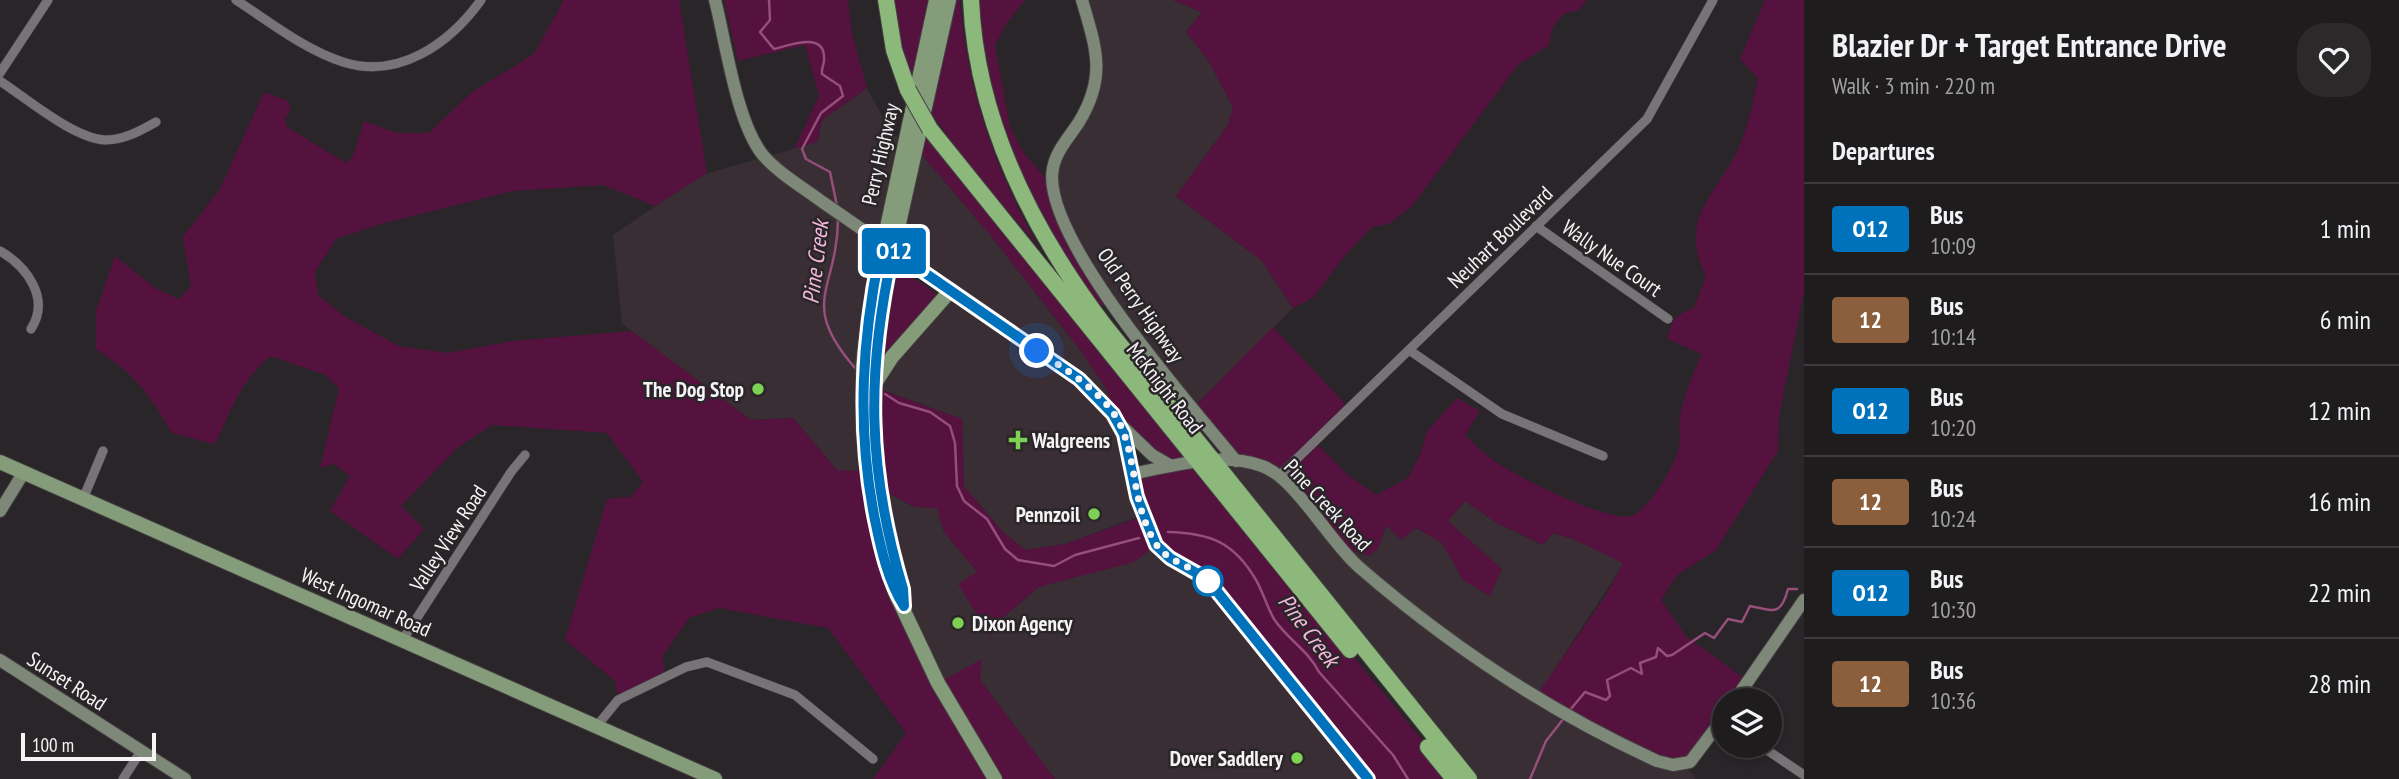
<!DOCTYPE html>
<html lang="en">
<head>
<meta charset="utf-8">
<style>
	:root { --surface:#1f1c1e; --page:#2c292b; --text:#f1f3f6; --muted:#a1a1a4; --line:#3c3a3c }
	body { margin:0; font-family:"PT Sans Narrow",sans-serif; background:var(--page); color:var(--text); height:100vh; display:flex; flex-direction:column; font-size:26px; white-space:nowrap }
	* { box-sizing:border-box; margin:0 }
	p { font-size:23px; color:var(--muted) }
	.icon { flex:none; width:38px; height:38px; fill:none; stroke:currentColor; stroke-width:2; stroke-linecap:round; stroke-linejoin:round }
	.map { position:relative; flex:1; overflow:hidden }
	.drawer { display:flex; flex-direction:column; background:var(--surface); width:595px }
	.drawer>* { flex:none }
	.badge { padding:0 14px; border-radius:5px; font-size:24px; line-height:46px }
	.controls { position:absolute; left:1712px; top:688px; display:grid; gap:14px }
	.controls a { display:grid; place-items:center; width:70px; height:70px; border-radius:50%; background:var(--surface); box-shadow:0 4px 10px #0003,0 0 0 2px var(--line); font-size:35px }
	.scale { position:absolute; left:21px; bottom:18px; width:135px; box-sizing:border-box; padding-left:7px; border:4px solid #f6f3f5; border-top:0; font-size:19px; line-height:24px; white-space:nowrap; color:#f6f3f5; -webkit-text-stroke:5px #292528; paint-order:stroke }
	.you { position:absolute; width:35px; height:35px; margin:-18px; border:5px solid #fff; border-radius:50%; background:#1a73e8; box-shadow:0 0 0 10px #1a73e833 }
	.map>.badge { position:absolute; translate:-50% -50%; box-shadow:0 0 0 4px #fff }
	h2 { padding:0 28px; font-size:26px; line-height:63px }
	.round { display:grid; place-items:center; flex:none; width:74px; height:74px; border-radius:28px; background:var(--page) }
	.summary { display:flex; align-items:center; justify-content:space-between; height:119px; padding:0 28px }
	h1 { font-size:33px; font-weight:600; line-height:52px }
	ul { padding:0; list-style:none }
	li { display:flex; align-items:center; gap:21px; height:91px; padding:0 28px; border-top:2px solid var(--line) }
	li div { flex:1 }
	li b { display:block; font-size:26px }
	li em { font-style:normal }
	li .badge { min-width:77px; font-weight:700; text-align:center }
	main { display:flex; flex:1; min-height:0 }
	.map>svg:first-child { display:block }
	.built { fill:#382e33 }
	.green { fill:#55123f }
	.lines { fill:none; stroke-linecap:round; stroke-linejoin:round }
	.stream { stroke:#964e7a; stroke-width:2.5 }
	.street-casing { stroke:#444042; stroke-width:10 }
	.secondary-casing { stroke:#444042; stroke-width:14 }
	.primary-casing { stroke:#444042; stroke-width:16 }
	.highway-casing { stroke:#444042; stroke-width:18 }
	.street { stroke:#787376; stroke-width:9 }
	.secondary { stroke:#7e8878; stroke-width:12 }
	.primary { stroke:#859c7a; stroke-width:14 }
	.highway { stroke:#8db87c; stroke-width:16 }
	.highway-bridge-casing { stroke:#444042; stroke-width:18; stroke-linecap:butt }
	.highway-bridge { stroke:#8db87c; stroke-width:16 }
	.line-casing { stroke:#fff; stroke-width:16 }
	.line { stroke:#0072bc; stroke-width:10 }
	.walk { stroke:#f6f3f5; stroke-width:7; stroke-dasharray:0 12.6 }
	.poi-dot { fill:#7dd154; stroke:#292528; stroke-width:2.5 }
	.stop-dot { fill:#fff; stroke:#0072bc; stroke-width:3.5 }
	.labels { text-anchor:middle; dominant-baseline:central; stroke-width:5; stroke-linejoin:round; paint-order:stroke }
	.street-label { font-size:21px; fill:#f6f3f5; stroke:#292528 }
	.poi-label { font-size:21px; font-weight:bold; fill:#f6f3f5; stroke:#292528; text-anchor:end }
	.water-label { font-size:23px; font-style:italic; fill:#f4b6da; stroke:#292528 }
</style>
</head>
<body>
<main>
<div class="map">
<svg width="1804" height="779" viewBox="0 0 1804 779">
	<rect width="100%" height="100%" fill="#292528"/>
	<path class="built" d="M1082 0H1173L1202 12 1186 32 1208 60 1233 107 1228 125 1176 196 1262 261 1293 308 1193 408 1109 300 1053 193 1059 152 1096 84Z
		M867 88 885 121 904 145 866 471 837 470 793 418 751 420 622 324 613 235 701 175 817 142 822 120Z
		M916 148 991 236 1081 351 1106 388 1119 422 1143 515 1065 544 1025 550 1002 531 964 486 962 419 874 387 951 290 893 251Z
		M1213 459 1252 463 1383 536 1386 525 1416 528 1442 543 1463 580 1502 569 1447 521 1465 501 1497 523 1542 545 1552 533 1573 539 1624 563 1537 696 1684 764 1696 779H1469Z
		M879 488 914 507 937 508 944 532 978 572 991 635 999 621 1039 587 1156 545 1196 571 1368 779H1055L980 680 938 683 904 606 903 589Z"/>
	<path class="green" d="M564 0H679L707 173 655 206 603 185 512 191 377 225 336 239 315 272 318 295 344 316 399 346 448 353 512 341 632 331 751 420 793 418 837 470 866 471 877 530 939 682 982 659 980 680 1055 779H873L906 733 828 628 719 608 689 618 662 657 665 677 618 700 615 681 565 640 607 499 631 497 643 482 607 433 492 425 457 448 401 506 424 529 398 559 330 511 350 476 334 464 320 468 339 388 325 375 271 356C242 378 230 412 215 444L172 433C147 391 137 376 96 349V311L115 256 155 288 179 299 191 286 183 237 220 189 264 92 288 101 291 110 285 119 287 127 346 163 353 156 364 121 397 133H429L472 92 534 54Z
		M724 0H848L852 33 867 88 822 120 817 142 794 149 819 96 805 45 738 61Z
		M893 0H929L912 76 900 48Z
		M956 0H960C967 90 994 167 1038 246L971 168 931 113Z
		M977 0H1025L1006 24 995 45 1010 127 1024 153 1046 179 1059 220 1105 303 1100 307C1059 247 1016 183 996 112 986 75 982 37 977 0Z
		M1173 0H1587L1579 10 1563 14 1552 29 1549 45 1518 65 1412 206 1389 224 1372 227 1343 258 1314 297 1293 308 1262 261 1176 196 1228 125 1233 107 1208 60 1186 32 1202 12Z
		M1765 0H1804V292L1779 415 1778 451 1716 550 1677 575 1661 600 1687 637 1748 681 1735 700H1724C1724 732 1699 750 1673 765L1536 696 1606 595 1623 563 1573 539 1553 533 1543 545 1497 523 1465 501 1448 521 1502 569 1490 596 1463 580 1442 543 1416 528 1401 540 1386 525 1378 549 1369 556 1338 546 1285 481 1236 461 1193 408 1273 327 1349 408 1315 442 1348 475 1376 495 1408 478 1420 455 1427 431 1457 398 1480 411 1465 435C1474 443 1483 453 1493 460 1513 475 1609 523 1631 516 1649 510 1675 465 1679 447 1681 440 1679 432 1679 425 1681 401 1692 376 1702 354L1667 339C1671 321 1676 314 1694 308L1706 276C1677 218 1717 195 1739 147 1749 125 1753 101 1758 78L1740 59Z
		M920 129 1454 779H1368L1207 579 1156 545 1134 562 1039 587 999 621 990 636 958 584 977 572 944 532 937 508 914 507 879 488 874 387 962 419 964 486 1002 531 1025 550 1065 544 1143 516 1131 474 1170 466 1119 422 1106 388 1081 351 991 236 916 148Z
		M900 275C913 277 929 285 938 298L885 355 882 354 895 281Z"/>
	<g class="lines">
		<path class="stream" d="M769 0 770 20 760 32 774 49C787 46 824 31 824 57 825 64 821 67 822 74L840 86 843 96 821 113 802 149 806 159 830 172 837 206
			M838 220C837 291 798 302 855 368
			M885 394 899 403 930 412 950 426 955 443 957 486 964 501 987 519 1005 549 1018 560 1054 566 1075 555 1139 538
			M1168 532C1210 533 1234 542 1256 580 1263 592 1267 607 1274 619 1287 639 1308 650 1319 672L1393 755 1408 779
			M1570 710 1585 692 1606 700 1610 696 1607 680 1631 668 1642 674 1640 663 1656 657 1658 648 1667 656 1672 655 1705 633 1714 638 1728 619 1742 622 1750 606C1774 611 1781 616 1788 589H1797
			M1530 779 1546 741 1564 718"/>
		<g class="street-casing">
			<path id="street" d="M236 0C270 22 305 50 343 62 399 80 450 43 481 0
				M0 73 48 0
				M0 81C26 98 73 138 105 140 124 140 140 131 156 122
				M1536 226 1668 319
				M0 251C26 266 51 298 31 329
				M1409 350 1502 414 1603 456
				M1279 476 1647 119 1713 0
				M83 499 103 451
				M402 641 511 472 525 455
				M596 727 618 700 686 667 707 662 795 695 873 759
				M1761 746 1804 775
				M123 779 141 751"/>
		</g>
		<g class="secondary-casing">
			<path id="secondary" d="M715 0C726 43 736 120 762 154 778 173 801 186 821 201L1079 379 1113 414 1122 428 1137 497 1156 545 1169 558 1207 579 1368 779
				M1082 0C1096 48 1107 76 1079 122 1070 136 1056 151 1053 168 1039 235 1192 407 1236 461
				M1123 427 1152 455 1171 466
				M1131 474C1173 466 1220 451 1262 466 1296 478 1330 543 1360 568 1449 645 1550 712 1657 761L1673 765 1690 762 1724 717
				M0 511 24 472
				M0 660 185 779
				M1735 700 1804 600"/>
		</g>
		<g class="primary-casing">
			<path id="primary" d="M936 0 870 306 863 365V430L873 510 895 592 938 683 995 779
				M874 385 892 357 951 290
				M0 462 715 779
				M884 516C861 397 881 303 907 188 921 125 935 63 949 0"/>
		</g>
		<g class="highway-casing">
			<path id="highway" d="M886 0 894 50 908 90
				M971 0C976 121 1032 230 1104 325L1469 779
				M930 129 1350 650
				M1428 747 1454 779"/>
		</g>
		<use href="#street" class="street"/>
		<use href="#secondary" class="secondary"/>
		<use href="#primary" class="primary"/>
		<use href="#highway" class="highway"/>
		<g class="highway-bridge-casing">
			<path id="highway-bridge" d="M908 90 930 129"/>
		</g>
		<use href="#highway-bridge" class="highway-bridge"/>
	</g>
	<g class="lines">
		<g class="line-casing">
			<path id="line" d="M882 243C862 336 856 426 875 520 881 549 888 581 904 606L903 589C867 468 866 373 893 251L1079 379 1113 414 1124 434 1137 497 1156 545 1170 558 1207 579 1368 779"/>
		</g>
		<use href="#line" class="line"/>
		<path class="walk" d="M1037 351C1067 370 1110 396 1123 431 1137 468 1133 507 1156 544 1168 563 1193 565 1208 581"/>
	</g>
	<g class="poi-dot">
		<circle cx="758" cy="389" r="7"/>
		<path d="M1014.5 429.5h7v7h7v7h-7v7h-7v-7h-7v-7h7z"/>
		<circle cx="1094" cy="514" r="7"/>
		<circle cx="958" cy="623" r="7"/>
		<circle cx="1297" cy="758" r="7"/>
	</g>
	<circle class="stop-dot" cx="1208" cy="581" r="14"/>
	<g class="labels">
		<g class="street-label">
			<text transform="translate(880 154) rotate(-77)">Perry Highway</text>
			<text transform="translate(1500 237) rotate(-44)">Neuhart Boulevard</text>
			<text transform="translate(1612 258) rotate(35)">Wally Nue Court</text>
			<text transform="translate(1141 305) rotate(55)">Old Perry Highway</text>
			<text transform="translate(1165 388) rotate(52)">McKnight Road</text>
			<text transform="translate(1328 505) rotate(47)">Pine Creek Road</text>
			<text transform="translate(448 538) rotate(-57)">Valley View Road</text>
			<text transform="translate(366 602) rotate(24)">West Ingomar Road</text>
			<text transform="translate(67 681) rotate(33)">Sunset Road</text>
		</g>
		<g class="poi-label">
			<text x="744" y="389">The Dog Stop</text>
			<text x="1032" y="440" text-anchor="start">Walgreens</text>
			<text x="1080" y="514">Pennzoil</text>
			<text x="972" y="623" text-anchor="start">Dixon Agency</text>
			<text x="1283" y="758">Dover Saddlery</text>
		</g>
		<g class="water-label">
			<text transform="translate(815 262) rotate(-83)">Pine Creek</text>
			<text transform="translate(1309 630) rotate(53)">Pine Creek</text>
		</g>
	</g>
</svg>
<div class="controls">
<a><svg class="icon" aria-label="layers" viewBox="0 0 24 24"><path d="M12 4l9 5-9 5-9-5zM3 14l9 5 9-5"/></svg></a>
</div>
<div class="scale">100 m</div>
<div class="you" style="left:1037px;top:351px"></div>
<b class="badge" style="left:894px;top:251px;background:#0072bc;color:#fff">O12</b>
</div>
<section class="drawer">
<div class="summary"><div><h1>Blazier Dr + Target Entrance Drive</h1><p>Walk · 3 min · 220 m</p></div><a class="round"><svg class="icon" aria-label="heart" viewBox="0 0 24 24"><path d="M12 20l-8-8c-3-5 5-10 8-4 3-6 11-1 8 4z"/></svg></a></div>
<h2>Departures</h2>
<ul>
<li><span class="badge" style="background:#0072bc;color:#fff">O12</span><div><b>Bus</b><p>10:09</p></div><em>1 min</em></li>
<li><span class="badge" style="background:#8b5e3c;color:#fff">12</span><div><b>Bus</b><p>10:14</p></div><em>6 min</em></li>
<li><span class="badge" style="background:#0072bc;color:#fff">O12</span><div><b>Bus</b><p>10:20</p></div><em>12 min</em></li>
<li><span class="badge" style="background:#8b5e3c;color:#fff">12</span><div><b>Bus</b><p>10:24</p></div><em>16 min</em></li>
<li><span class="badge" style="background:#0072bc;color:#fff">O12</span><div><b>Bus</b><p>10:30</p></div><em>22 min</em></li>
<li><span class="badge" style="background:#8b5e3c;color:#fff">12</span><div><b>Bus</b><p>10:36</p></div><em>28 min</em></li>
</ul>
</section>
</main>
</body>
</html>
